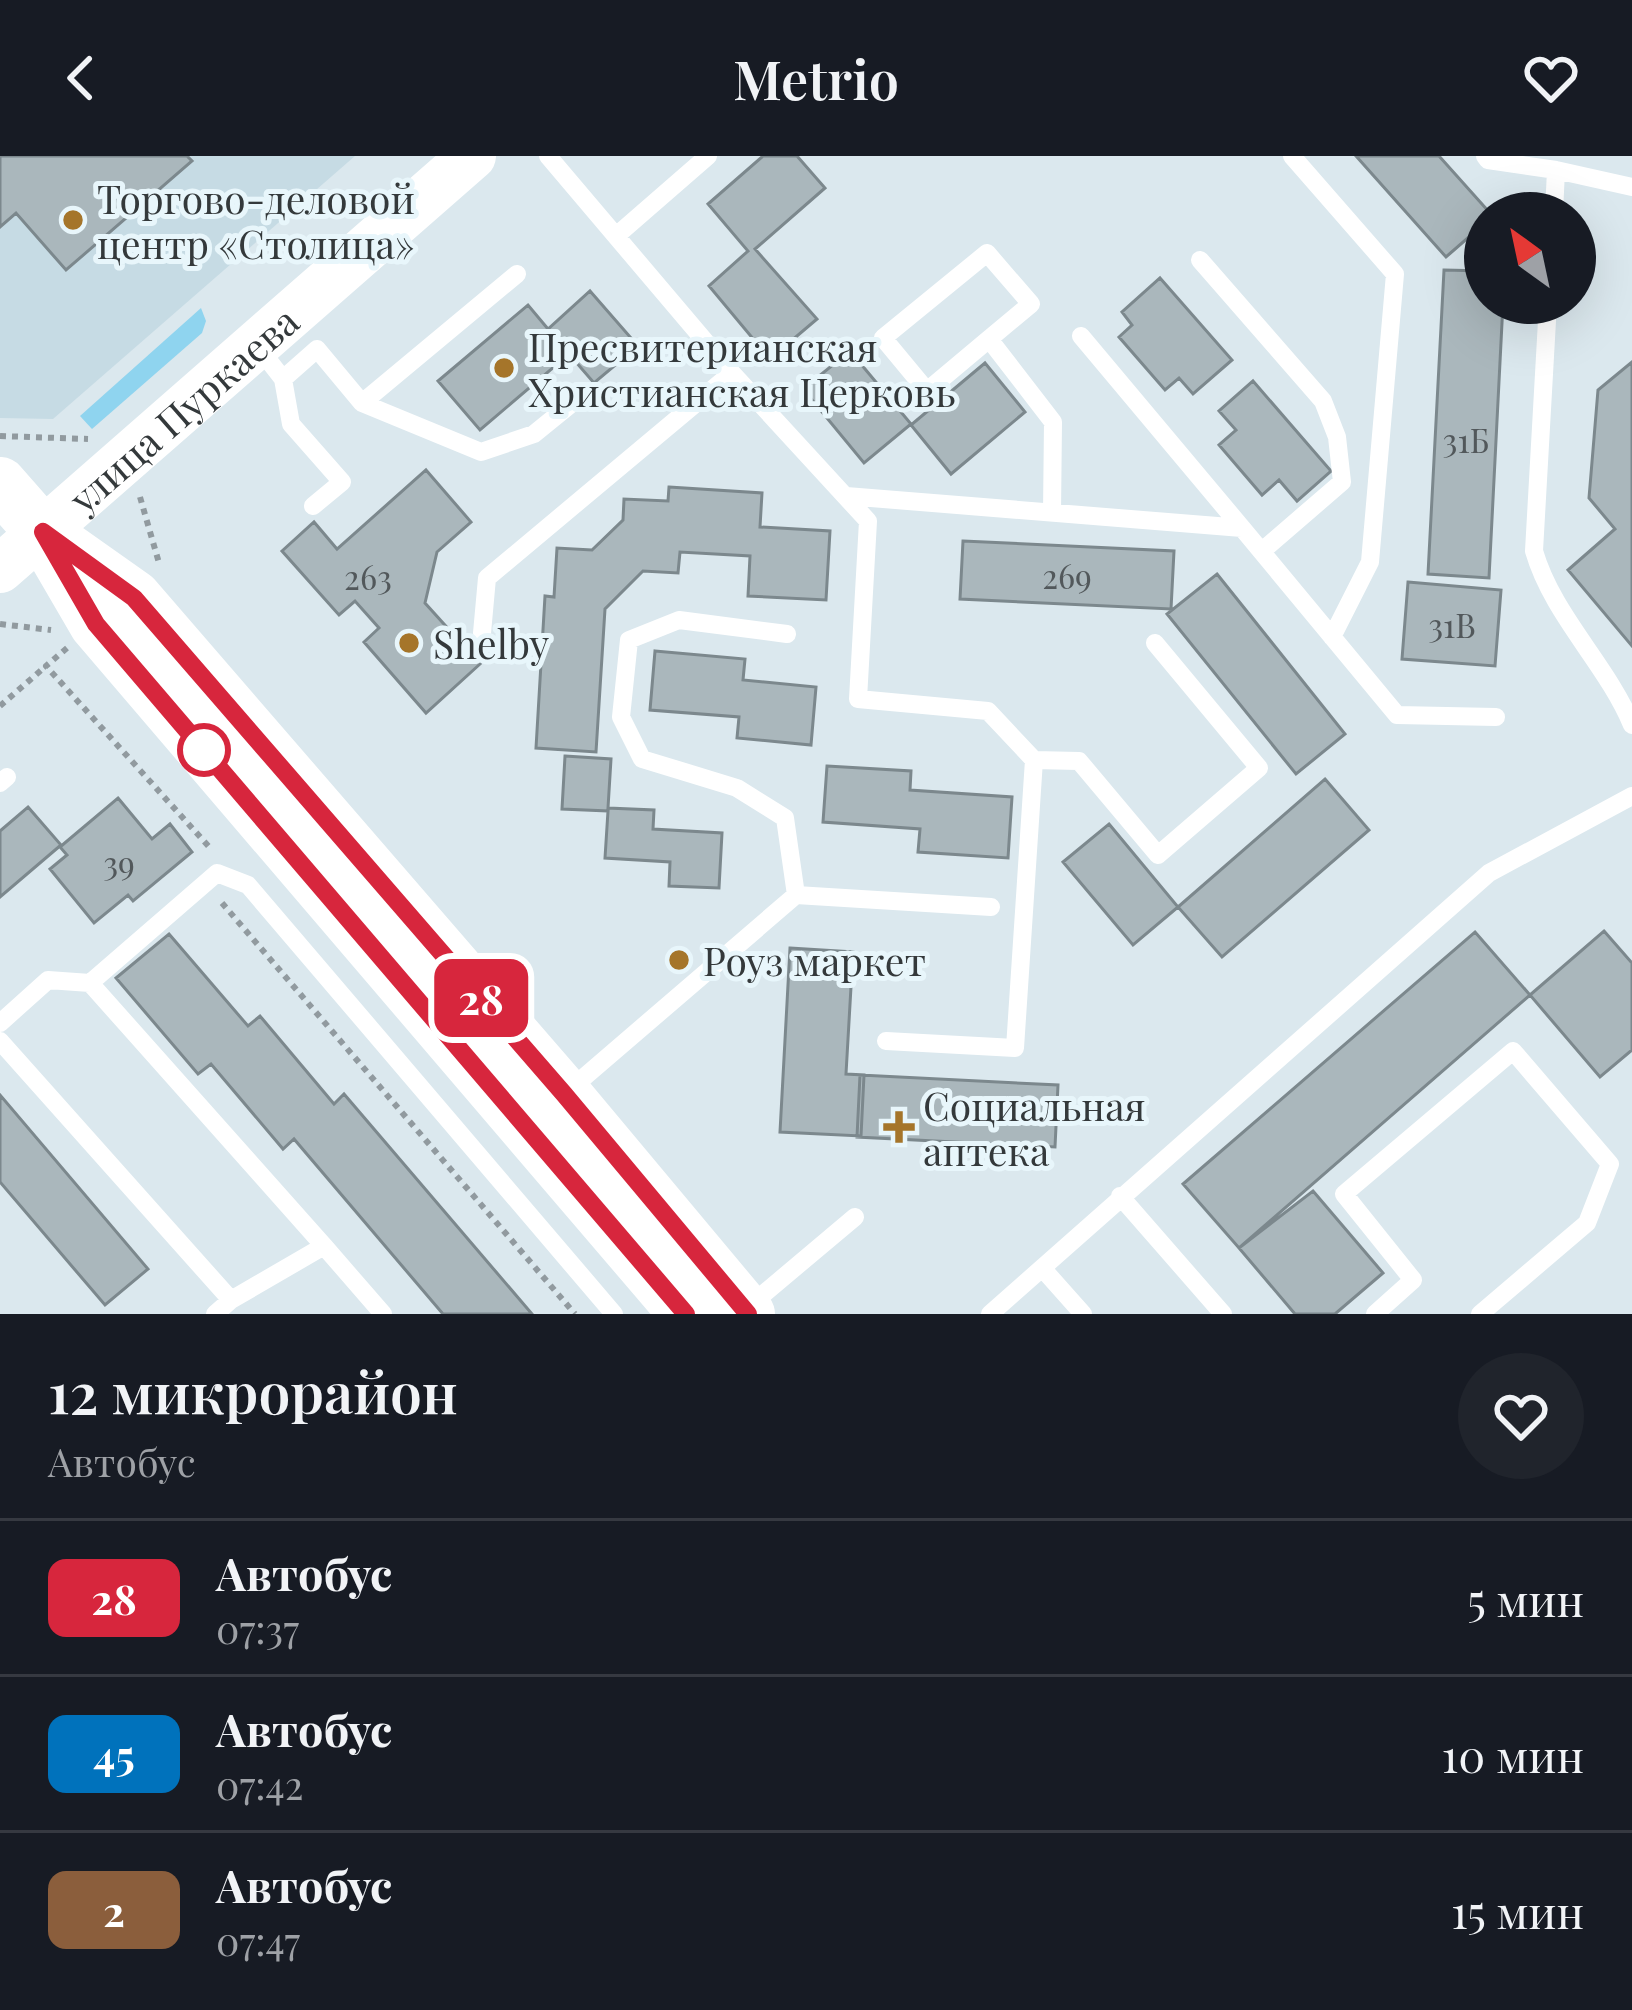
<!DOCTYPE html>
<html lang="ru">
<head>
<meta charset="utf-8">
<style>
	:root { --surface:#171b24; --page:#20242c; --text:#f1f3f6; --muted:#9ea1a6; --line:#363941 }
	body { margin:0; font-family:"Playfair Display",serif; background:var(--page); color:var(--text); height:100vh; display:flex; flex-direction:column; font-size:45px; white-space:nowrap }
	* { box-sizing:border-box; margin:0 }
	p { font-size:39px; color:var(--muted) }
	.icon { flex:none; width:66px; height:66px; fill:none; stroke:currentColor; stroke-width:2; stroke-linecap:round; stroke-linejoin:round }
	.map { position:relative; height:1158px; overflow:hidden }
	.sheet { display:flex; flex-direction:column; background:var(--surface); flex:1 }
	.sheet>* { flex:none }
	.badge { padding:0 24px; border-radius:18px; font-size:42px; line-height:78px }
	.needle { width:78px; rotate:327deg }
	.controls { position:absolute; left:1464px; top:36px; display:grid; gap:24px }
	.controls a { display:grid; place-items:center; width:132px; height:132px; border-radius:50%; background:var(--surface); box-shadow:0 12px 48px #0002; font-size:60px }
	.map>.badge { position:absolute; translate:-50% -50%; box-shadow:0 0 0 6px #fff }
	.round { display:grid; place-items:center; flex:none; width:126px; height:126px; border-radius:63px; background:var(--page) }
	.overview { display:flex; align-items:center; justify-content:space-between; height:204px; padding:0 48px }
	h1 { font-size:57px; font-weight:600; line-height:90px }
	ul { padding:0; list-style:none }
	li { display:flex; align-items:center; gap:36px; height:156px; padding:0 48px; border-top:3px solid var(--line) }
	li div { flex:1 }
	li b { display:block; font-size:45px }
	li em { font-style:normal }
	li .badge { min-width:132px; font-weight:700; text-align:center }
	header { display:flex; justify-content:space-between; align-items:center; height:156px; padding:0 48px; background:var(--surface); font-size:54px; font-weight:600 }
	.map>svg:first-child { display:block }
	.built { fill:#c6dbe4 }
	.green { fill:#8fd4ef }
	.building { fill:#aab7bc; stroke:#7c888d; stroke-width:3 }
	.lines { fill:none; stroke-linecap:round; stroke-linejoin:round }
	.path { stroke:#919a9f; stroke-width:6; stroke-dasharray:6 6; stroke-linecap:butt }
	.lane { stroke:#fff; stroke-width:18 }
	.secondary { stroke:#fff; stroke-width:48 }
	.primary { stroke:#fff; stroke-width:54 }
	.line-casing { stroke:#fff; stroke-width:27 }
	.line { stroke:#d7263d; stroke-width:18 }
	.poi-dot { fill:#a5752a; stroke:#e8f6fb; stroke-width:4.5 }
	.stop-dot { fill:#fff; stroke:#d7263d; stroke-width:6 }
	.labels { text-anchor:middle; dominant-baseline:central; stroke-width:10; stroke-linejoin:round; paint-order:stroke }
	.number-label { font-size:33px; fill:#52585b }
	.poi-label { font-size:39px; fill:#34393b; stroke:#e8f6fb; text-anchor:start }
	.street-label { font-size:39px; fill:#34393b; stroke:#e8f6fb }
</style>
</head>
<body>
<header><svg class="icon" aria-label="back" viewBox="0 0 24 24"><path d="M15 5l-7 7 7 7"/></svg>Metrio<svg class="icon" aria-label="heart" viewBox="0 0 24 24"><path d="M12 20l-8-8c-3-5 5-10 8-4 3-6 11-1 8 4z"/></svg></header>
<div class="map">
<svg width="1632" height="1158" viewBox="0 0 1632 1158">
	<rect width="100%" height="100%" fill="#dbe8ee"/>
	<path class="built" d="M0 0H355L53 263 0 262Z"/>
	<path class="green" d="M201 152 206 165 202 177 92 273 80 260Z"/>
	<path class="building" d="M0 0H187L192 5 66 114 16 57 0 71Z
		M763 0H797L825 32 755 93 817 163 770 203 709 130 748 95 708 48Z
		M1356 0H1439L1490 57H1485V67L1446 101Z
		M1444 114 1485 115V147H1503L1489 422 1428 418Z
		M1160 122 1232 204 1193 238 1179 222 1165 234 1119 181 1132 169 1122 156Z
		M590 135 638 190 594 227 569 198 480 274 438 225 528 149 548 173Z
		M850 195 911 268 864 307 803 233Z
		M1632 206V490L1568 414 1615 373 1589 342 1598 234Z
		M985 207 1025 256 951 318 911 269Z
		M1253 225 1331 315 1297 345 1279 324 1262 339 1219 289 1236 274 1219 255Z
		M426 314 471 366 437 396 425 447 480 508 426 557 364 486 379 472 355 445 339 459 282 395 314 366 337 393Z
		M669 331 762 337 760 371 830 375 826 444 748 440 750 400 680 396 678 417 643 415 605 453 596 596 536 592 545 440 554 441 557 392 592 394 623 364 624 343 668 345Z
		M963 385 1174 395 1171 453 960 443Z
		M1217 418 1345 578 1296 618 1167 458Z
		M1408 426 1501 434 1495 510 1402 503Z
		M655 495 745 503 743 524 816 531 811 589 737 582 739 561 650 554Z
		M565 600 611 603 608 652 654 654 653 673 722 677 719 732 669 730 670 706 605 702 608 655 562 653Z
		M827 610 911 615 910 634 1012 641 1008 702 918 696 920 673 823 666Z
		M1325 623 1369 674 1222 801 1178 751Z
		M118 642 152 683 170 668 192 696 133 745 128 739 94 767 50 713 67 699 60 691Z
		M28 651 61 689 0 741V675Z
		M1109 668 1178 751 1133 789 1063 706Z
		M1604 775 1632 807V894L1600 921 1530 839Z
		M1475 776 1530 839 1239 1092 1183 1028Z
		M169 778 248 870 260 860 334 948 344 938 532 1158H443L294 983 283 993 211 908 198 918 116 822Z
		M790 792 853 796 846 918 864 919 861 980 780 976Z
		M860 919 1058 929 1055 991 857 981Z
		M0 939 148 1113 105 1149 0 1026Z
		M1313 1035 1383 1117 1335 1158H1295L1239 1092Z"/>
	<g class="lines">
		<path class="path" d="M0 280 88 283
			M140 341 159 407
			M0 468 51 474
			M67 492 46 510 211 693
			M0 550 46 510
			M222 747 575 1158"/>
		<path class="lane" d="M548 0 732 217 868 365 858 543 988 555 1034 604 1079 605 1158 699 1259 612 1155 487
			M1292 0 1395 118 1370 406 1332 481
			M1485 0 1488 4 1556 14
			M1554 57 1556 14 1632 31
			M616 80 708 0
			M1200 104 1323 245 1337 281 1342 326 1262 395
			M1548 147 1534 395C1553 460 1606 507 1632 569
			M1081 180 1242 372
			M989 183 1031 148 987 97 883 182 927 235 989 183 1053 266 1052 357
			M258 191 283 223 291 268 342 326 313 350
			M283 223 317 193 362 247 517 118
			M362 247 481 296 534 278 582 239
			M846 340 1242 372 1397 559 1496 561
			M482 477 487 422 732 217
			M787 478 679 464 629 484 621 561 642 603 737 632 785 662 796 739 991 751
			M0 627 7 621
			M90 827 217 717 248 729 614 1158
			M0 867 48 824 90 827 324 1090 231 1144 215 1158
			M0 885 231 1144
			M886 885 1015 892 1034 604
			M568 935 796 739
			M1120 1040 1223 1158
			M324 1090 383 1158
			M1043 1113 1083 1158
			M748 1151 855 1061
			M990 1158 1489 717 1632 640
			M1375 1158 1413 1124 1344 1038 1513 895 1610 1008 1587 1067 1480 1158"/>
		<path class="secondary" id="s1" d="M0 413 472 0"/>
		<path class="primary" d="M0 328 43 377 96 468 686 1158
			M59 388 134 441 564 938 748 1158"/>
	</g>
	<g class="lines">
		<g class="line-casing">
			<path id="line" d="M686 1158 96 468 43 376 134 442 564 938 748 1158"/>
		</g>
		<use href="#line" class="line"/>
	</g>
	<g class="poi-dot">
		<circle cx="73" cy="64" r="12"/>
		<circle cx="504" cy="212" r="12"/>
		<circle cx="409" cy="487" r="12"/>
		<circle cx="679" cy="804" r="12"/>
		<path d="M893 953h12v12h12v12h-12v12h-12v-12h-12v-12h12z"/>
	</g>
	<circle class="stop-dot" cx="204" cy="594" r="24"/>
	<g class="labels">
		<g class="number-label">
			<text x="1466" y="283">31Б</text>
			<text x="1067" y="419">269</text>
			<text x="368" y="420">263</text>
			<text x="1452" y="468">31В</text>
			<text x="119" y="706">39</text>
		</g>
		<g class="poi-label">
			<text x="97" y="42">Торгово-деловой<tspan x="97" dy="45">центр «Столица»</tspan></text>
			<text x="528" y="190">Пресвитерианская<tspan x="528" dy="45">Христианская Церковь</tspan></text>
			<text x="433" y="487">Shelby</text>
			<text x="703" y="804">Роуз маркет</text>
			<text x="923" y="949">Социальная<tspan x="923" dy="45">аптека</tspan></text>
		</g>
		<g class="street-label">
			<text stroke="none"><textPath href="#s1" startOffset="243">улица Пуркаева</textPath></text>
		</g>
	</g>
</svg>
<div class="controls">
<a><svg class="needle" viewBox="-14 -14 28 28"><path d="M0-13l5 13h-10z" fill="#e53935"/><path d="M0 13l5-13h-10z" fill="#9ea1a6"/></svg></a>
</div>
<b class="badge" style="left:481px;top:842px;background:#d7263d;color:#fff">28</b>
</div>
<section class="sheet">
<div class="overview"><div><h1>12 микрорайон</h1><p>Автобус</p></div><a class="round"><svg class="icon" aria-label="heart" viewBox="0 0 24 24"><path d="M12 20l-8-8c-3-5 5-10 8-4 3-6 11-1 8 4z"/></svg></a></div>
<ul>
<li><span class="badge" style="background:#d7263d;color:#fff">28</span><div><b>Автобус</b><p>07:37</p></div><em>5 мин</em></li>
<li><span class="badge" style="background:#0072bc;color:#fff">45</span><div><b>Автобус</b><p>07:42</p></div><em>10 мин</em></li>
<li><span class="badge" style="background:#8b5e3c;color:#fff">2</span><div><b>Автобус</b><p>07:47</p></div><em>15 мин</em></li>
</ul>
</section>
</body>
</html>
